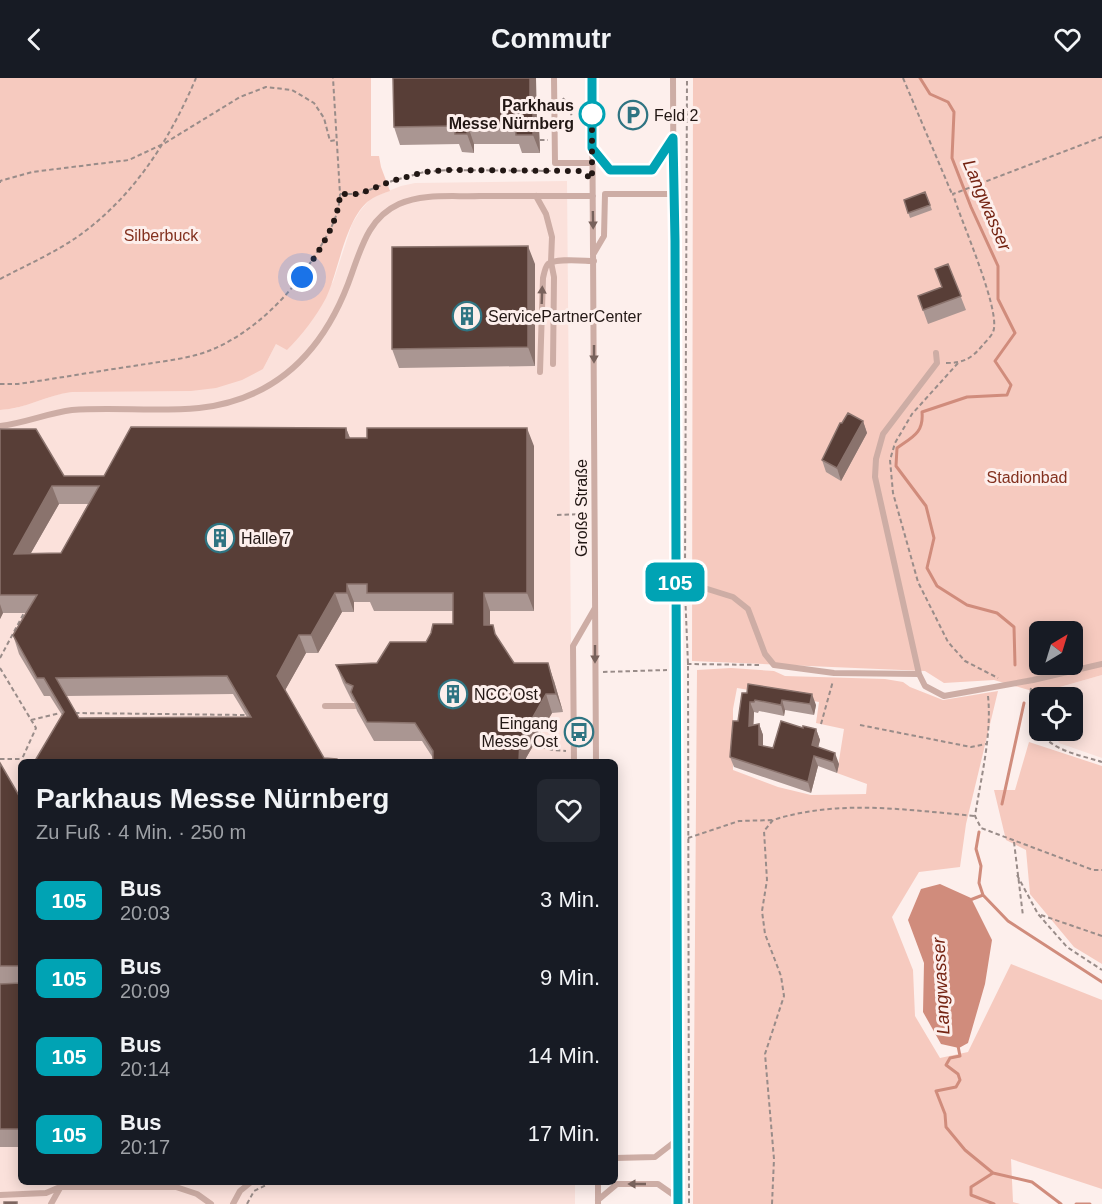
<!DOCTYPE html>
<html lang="de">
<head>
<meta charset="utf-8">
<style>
	:root { --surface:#171b24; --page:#242831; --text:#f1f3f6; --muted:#9ea1a6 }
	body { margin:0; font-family:Arial,sans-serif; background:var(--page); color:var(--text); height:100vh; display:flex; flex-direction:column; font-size:22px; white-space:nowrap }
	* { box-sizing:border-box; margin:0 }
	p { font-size:20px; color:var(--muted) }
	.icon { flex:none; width:33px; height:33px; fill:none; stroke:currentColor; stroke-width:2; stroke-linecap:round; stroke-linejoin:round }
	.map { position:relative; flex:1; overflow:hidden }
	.details { position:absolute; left:18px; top:681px; width:600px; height:426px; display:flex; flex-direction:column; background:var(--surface); border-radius:9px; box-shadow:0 3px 15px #0003 }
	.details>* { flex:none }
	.badge { padding:0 12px; border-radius:9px; font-size:21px; line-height:39px }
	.needle { width:39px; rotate:38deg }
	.buttons { position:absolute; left:1029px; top:543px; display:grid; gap:12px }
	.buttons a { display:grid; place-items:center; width:54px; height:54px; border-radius:9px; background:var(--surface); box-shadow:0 3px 15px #0003; font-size:30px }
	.you { position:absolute; width:30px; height:30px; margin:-15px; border:4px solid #fff; border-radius:50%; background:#1a73e8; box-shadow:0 0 0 9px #1a73e833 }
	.map>.badge { position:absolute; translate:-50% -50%; box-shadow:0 0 0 3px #fff }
	.round { display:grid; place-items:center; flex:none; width:63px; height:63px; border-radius:9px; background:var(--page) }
	.head { display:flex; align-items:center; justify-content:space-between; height:102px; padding:0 18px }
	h1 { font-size:28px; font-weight:700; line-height:45px }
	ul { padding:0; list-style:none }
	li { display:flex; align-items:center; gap:18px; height:78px; padding:0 18px }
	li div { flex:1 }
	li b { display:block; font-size:22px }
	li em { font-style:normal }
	li .badge { min-width:66px; font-weight:700; text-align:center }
	header { display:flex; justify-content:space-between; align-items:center; height:78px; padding:0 18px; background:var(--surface); font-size:27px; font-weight:700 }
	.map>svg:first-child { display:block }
	.built { fill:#fbe1db }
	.green { fill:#f6cabf; fill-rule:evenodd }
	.water { fill:#d08c7c }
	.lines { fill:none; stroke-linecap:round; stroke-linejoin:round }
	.stream { stroke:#d08c7c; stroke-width:3 }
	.path { stroke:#998c89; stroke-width:2; stroke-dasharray:4.5 3; stroke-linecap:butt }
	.lane { stroke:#cdada5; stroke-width:6 }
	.wall { fill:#aa9692; fill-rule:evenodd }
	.shaded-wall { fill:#8a736d }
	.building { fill:#583e37; stroke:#8a736d; stroke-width:1.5; fill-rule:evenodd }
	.oneway { fill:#78625c }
	.line-casing { stroke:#fff; stroke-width:14 }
	.line { stroke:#00a3b4; stroke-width:9 }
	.walk { stroke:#221714; stroke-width:6; stroke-dasharray:0 10.8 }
	.stop-dot { fill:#fff; stroke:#00a3b4; stroke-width:3 }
	.labels { text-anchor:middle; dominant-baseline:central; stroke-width:6; stroke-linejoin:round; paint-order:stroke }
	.stop-label { font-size:16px; font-weight:bold; fill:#221714; stroke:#fdefec; text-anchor:end }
	.poi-label { font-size:16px; fill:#221714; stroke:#fdefec; text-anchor:start }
	.park-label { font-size:16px; fill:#83311f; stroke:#fdefec }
	.street-label { font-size:16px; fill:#221714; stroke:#fdefec }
	.water-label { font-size:18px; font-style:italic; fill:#742312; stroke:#fdefec }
</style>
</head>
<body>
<header><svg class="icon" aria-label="back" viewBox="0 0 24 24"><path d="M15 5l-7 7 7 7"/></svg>Commutr<svg class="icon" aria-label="heart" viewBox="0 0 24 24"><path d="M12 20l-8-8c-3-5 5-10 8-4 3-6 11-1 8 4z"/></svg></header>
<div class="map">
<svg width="1102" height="1126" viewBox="0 0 1102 1126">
	<rect width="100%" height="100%" fill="#fdefec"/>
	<path class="built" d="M567 103 572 684H21V1104H575V1126H0V332L16 330 63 315 263 291 276 266 333 204 352 146 360 133 371 120 401 108 415 105Z
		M1102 597V680L1059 665 1054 653 1072 652V620L1041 619 1039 615Z"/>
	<path class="green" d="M0 0H371V78H379L381 89 390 113C384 115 378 117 373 120 346 135 339 193 326 220 316 239 302 257 287 272L276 266 263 291 242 302 216 310 191 313 72 314C47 317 25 331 0 332Z
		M693 0H1102V597L1039 615 994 602 944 605 925 593 692 583ZM1040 554H1072V586H1040Z
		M731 590 774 593 785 598 885 601 903 604 910 609 943 622 998 613 966 746 960 789 919 794 892 839 913 892 915 938 940 980 968 974 1011 886 1102 922V1111L1011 1081 1013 1124 1020 1126H693L697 592ZM737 610 819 624 816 645 844 651 837 695 867 706 866 716 811 717 778 709 733 692V631Z
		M1029 664 1102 688V886L1074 869 1030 816 1026 772 1006 762 994 712H1015Z"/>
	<path class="water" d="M940 806 971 820 992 862 985 906 968 965 959 970 941 966 923 934 924 885 908 842 921 811Z"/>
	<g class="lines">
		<path class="stream" d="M920 0 930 16 948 24 954 34 952 80 971 129 998 188V221L1015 255 995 283 1011 307 1007 317 967 319 922 334C924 355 912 359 897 370L896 388 926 428 934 460 927 490 937 508 967 527 997 535 1014 549 1015 587
			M1002 726 1024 625
			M983 817 1008 843 1102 904
			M970 822 983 817 979 805 981 788 976 771 979 754
			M958 968 960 978 950 980 946 987 958 996 960 1002 956 1009 936 1013 945 1036 946 1049 965 1072 993 1095 1032 1104 1061 1126
			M993 1095 971 1109V1117L994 1126
			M1076 1126H1090"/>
		<path class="path" d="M903 0 952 116
			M563 20 569 28 572 39 564 51
			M540 62H548
			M0 105V103L32 94 129 82 165 65 240 19 266 9 292 12 314 25 324 40 330 63 337 62
			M340 116H359L392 103 424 94 448 92 552 93
			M0 201C27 187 56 174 80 157 135 117 170 61 196 0
			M946 285C963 285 971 281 982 268 985 264 991 259 993 254 1002 234 960 141 953 116L1102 59
			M958 285 912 336 895 365 890 382 893 415 918 504 948 564 965 583 998 600
			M0 306H18C59 300 99 293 140 287 163 283 189 281 211 272 251 256 290 218 312 182 325 161 339 142 340 116L333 0
			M557 437 582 436
			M685 495 687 0
			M685 513 688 586 689 1126
			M0 580 24 535
			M687 586 762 587
			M0 590 36 650 22 681 23 684
			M603 594 667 592
			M1031 610C1029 623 1034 640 1040 652
			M988 618C992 657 981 699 975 738L981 750 1093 792H1102
			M75 635 246 637
			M31 642 60 635
			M821 646 833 603
			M860 647 971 669 986 666
			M1040 652C1050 673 1081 677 1102 684
			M534 667 553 672 566 673
			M0 681H22
			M688 760 739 743 773 742
			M1014 764 1023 838
			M1017 797 1038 836 1067 869 1102 892
			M1041 837 1102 858
			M247 1126 254 1113 272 1104
			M772 1126 774 1081 765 976 784 918 781 898 765 856 762 833 767 802 764 753 773 742C839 721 907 732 975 738"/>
		<path class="lane" d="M554 0 555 85H592
			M592 0 596 684
			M673 0 678 1126
			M593 71 610 92H652L673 61
			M536 118 546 136 552 159 551 184 554 199 553 286
			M594 175 604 158 605 116H675
			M936 275 937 285 883 356 876 381 875 399 919 596 925 608 944 618 1033 602 1102 586
			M540 294 543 200C544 196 545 189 548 186 555 180 584 183 594 183
			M0 348C25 345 48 335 72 332 114 329 157 334 199 330 280 321 327 268 352 195 362 167 370 139 399 126 423 115 453 119 480 118 517 118 555 118 593 118
			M675 504H685L733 519 748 531 765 576 774 587 834 595 919 596
			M325 628H355
			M574 684 573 568 595 530
			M615 1080 655 1079 677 1062
			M598 1104V1126
			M0 1117 46 1115 60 1109H176L197 1116 211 1126
			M598 1122 617 1106H658L678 1120
			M51 1126 60 1110
			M233 1126 240 1113 251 1104"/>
	</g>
	<path class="wall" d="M537 43 539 50 540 75H522L519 66H474V75L462 74 459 66 400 67 394 49Z
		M925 114 932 132 910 140 904 122Z
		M535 186V288L399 290 392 271Z
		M948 186 966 232 928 246 918 218 942 209Z
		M863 343 867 355 841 403 826 394 822 382 842 345Z
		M346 350 350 360 534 368V533H490V547L499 562 514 585 554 603 563 634 552 635 526 680V684H433V680L422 663H374L357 633 354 624 352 623 343 605 336 587 377 585 426 564 453 546V533H374L370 524H354V534H342L318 575H306L285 612 324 680 339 684H37L36 681 62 637 50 618H44L19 576 13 557 26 535H3L0 541V351L64 398H104ZM59 426H88L61 475H31ZM233 616 247 639 79 640 66 618Z
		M747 615 816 627 814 637 785 632 784 638 759 633 758 635 754 634 753 647 759 646 763 657V668L773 670 803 650 816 651 820 662 818 669 839 686 837 695 818 688 811 715 734 689 730 679 738 643Z
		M0 685 21 721V1069H0Z"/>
	<path class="shaded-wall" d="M530 0H536L537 43 539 50 540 75 533 57 530 32Z
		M468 48 474 66V75L467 56Z
		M528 168 535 186V288L528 269Z
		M863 343 867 355 841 403 837 390Z
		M346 350 353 368 346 360Z
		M527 350 534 368V533L527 515Z
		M52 408 59 426 20 494 14 476Z
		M347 506 354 524V534L347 515Z
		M335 515 342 534 318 575 311 557Z
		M484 515 490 533V565L484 547Z
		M0 526 3 535 0 541Z
		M299 557 306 575 283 616 277 598Z
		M548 585 554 603 563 634 556 616Z
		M546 616 552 635 526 680V684H519L520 662Z
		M812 616 816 627 814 637 810 626Z
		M782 622 785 632 784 638 781 627Z
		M750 624 754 634 753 658 749 648Z
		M759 646 763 657V677L759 667Z
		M816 651 820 662 816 678 812 667Z
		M835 675 839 686 837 695 833 684Z
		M814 678 818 688 811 715 808 704Z"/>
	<path class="building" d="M393 0H530V32H533V57H516L515 47 468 48 467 56H455V48L394 49Z
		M925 114 930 127 908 135 904 122Z
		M528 168V269L392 271V169Z
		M948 186 961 218 923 232 918 218 942 209 935 191Z
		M848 335 863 343 837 390 822 382 840 345H842Z
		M131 349 346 350V360H367V350H527V515H484V547H493L495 556 514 585H548L556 616H546L520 662 519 683 481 684H433V673L415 645 367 644 351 614 353 608 346 605 336 587 377 585 390 564H426L431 555 433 546H453V515H367V506H347V515H335L311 557H299L277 598 324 680 337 681 339 684H38L36 681 64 634 44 600H37L13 557 37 517H0V351H36L64 398H104ZM52 408H99L61 475 14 476ZM227 598 251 639 79 640 56 600Z
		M748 606 812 616 810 626 782 622 781 627 755 622 754 624H750L749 648 759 646V667L773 670 781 643 803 650V648L816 651 812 667 835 675 833 684 814 678 808 704 730 679 733 643H738L742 615H747Z
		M0 685 21 721V888H0Z
		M21 905V1051H0V906Z
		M4 1124H17V1126H4Z"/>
	<defs><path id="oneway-solid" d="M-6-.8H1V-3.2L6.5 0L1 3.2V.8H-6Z" transform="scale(1.5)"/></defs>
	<g class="oneway">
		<use href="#oneway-solid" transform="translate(593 142) rotate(89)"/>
		<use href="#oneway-solid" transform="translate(542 217) rotate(-88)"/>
		<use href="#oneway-solid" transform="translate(594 276) rotate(90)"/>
		<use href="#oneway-solid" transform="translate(595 576) rotate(90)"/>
		<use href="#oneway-solid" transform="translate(637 1106) rotate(180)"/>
	</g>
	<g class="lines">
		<g class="line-casing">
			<path id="line" d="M592 0V70L610 92H652L673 60 675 163 678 1126"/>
		</g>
		<use href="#line" class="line"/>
		<path class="walk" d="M302 199C318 173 338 148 340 116H359L392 103 424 94 448 92 580 93 592 101V36"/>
	</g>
	<defs>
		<g id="parking-ring" transform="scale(1.5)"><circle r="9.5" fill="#fdefec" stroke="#2f7482" stroke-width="1.5"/><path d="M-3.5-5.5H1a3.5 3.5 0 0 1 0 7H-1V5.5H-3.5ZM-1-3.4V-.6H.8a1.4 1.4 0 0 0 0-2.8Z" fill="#2f7482"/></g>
		<g id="building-ring" transform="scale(1.5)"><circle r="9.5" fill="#fdefec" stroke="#2f7482" stroke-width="1.5"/><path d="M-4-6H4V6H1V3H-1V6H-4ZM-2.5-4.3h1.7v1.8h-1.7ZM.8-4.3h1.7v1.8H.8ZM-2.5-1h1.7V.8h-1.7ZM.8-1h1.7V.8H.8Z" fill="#2f7482"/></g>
		<g id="bus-ring" transform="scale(1.5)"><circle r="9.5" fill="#fdefec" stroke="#2f7482" stroke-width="1.5"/><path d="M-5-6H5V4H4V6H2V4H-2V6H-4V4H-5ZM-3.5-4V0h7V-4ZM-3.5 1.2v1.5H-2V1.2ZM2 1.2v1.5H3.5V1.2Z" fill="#2f7482"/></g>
	</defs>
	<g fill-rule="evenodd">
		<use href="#parking-ring" x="633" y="37"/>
		<use href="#building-ring" x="467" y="238"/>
		<use href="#building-ring" x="220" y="460"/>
		<use href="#building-ring" x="453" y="616"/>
		<use href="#bus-ring" x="579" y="654"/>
	</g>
	<circle class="stop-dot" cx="592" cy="36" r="12"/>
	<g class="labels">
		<g class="stop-label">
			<text x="574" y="27">Parkhaus<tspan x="574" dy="18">Messe Nürnberg</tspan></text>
		</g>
		<g class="poi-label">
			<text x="654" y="37">Feld 2</text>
			<text x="488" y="238">ServicePartnerCenter</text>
			<text x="241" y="460">Halle 7</text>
			<text x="474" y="616">NCC Ost</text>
			<text x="558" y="645" text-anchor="end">Eingang<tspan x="558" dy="18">Messe Ost</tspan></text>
		</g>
		<g class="park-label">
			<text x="161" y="157">Silberbuck</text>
			<text x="1027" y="399">Stadionbad</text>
		</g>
		<g class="street-label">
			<text transform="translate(581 430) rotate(-90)">Große Straße</text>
		</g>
		<g class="water-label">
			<text transform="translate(987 127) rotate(67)">Langwasser</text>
			<text transform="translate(941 908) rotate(-93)">Langwasser</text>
		</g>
	</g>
</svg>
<div class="buttons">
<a><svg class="needle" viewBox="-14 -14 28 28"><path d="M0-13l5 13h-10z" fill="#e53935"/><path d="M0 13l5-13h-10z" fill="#9ea1a6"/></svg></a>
<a><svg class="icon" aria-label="locate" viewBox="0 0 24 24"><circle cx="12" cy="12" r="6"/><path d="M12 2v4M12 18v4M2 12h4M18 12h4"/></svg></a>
</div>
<div class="you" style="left:302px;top:199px"></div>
<b class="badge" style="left:675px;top:504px;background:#00a3b4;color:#fff">105</b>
<section class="details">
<div class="head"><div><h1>Parkhaus Messe Nürnberg</h1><p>Zu Fuß · 4 Min. · 250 m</p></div><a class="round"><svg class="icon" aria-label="heart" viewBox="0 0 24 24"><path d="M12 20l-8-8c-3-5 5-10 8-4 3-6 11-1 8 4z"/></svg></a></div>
<ul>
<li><span class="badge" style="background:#00a3b4;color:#fff">105</span><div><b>Bus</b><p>20:03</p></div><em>3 Min.</em></li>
<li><span class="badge" style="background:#00a3b4;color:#fff">105</span><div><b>Bus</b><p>20:09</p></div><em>9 Min.</em></li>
<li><span class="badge" style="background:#00a3b4;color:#fff">105</span><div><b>Bus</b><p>20:14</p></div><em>14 Min.</em></li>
<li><span class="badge" style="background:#00a3b4;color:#fff">105</span><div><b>Bus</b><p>20:17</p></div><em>17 Min.</em></li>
</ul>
</section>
</div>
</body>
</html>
